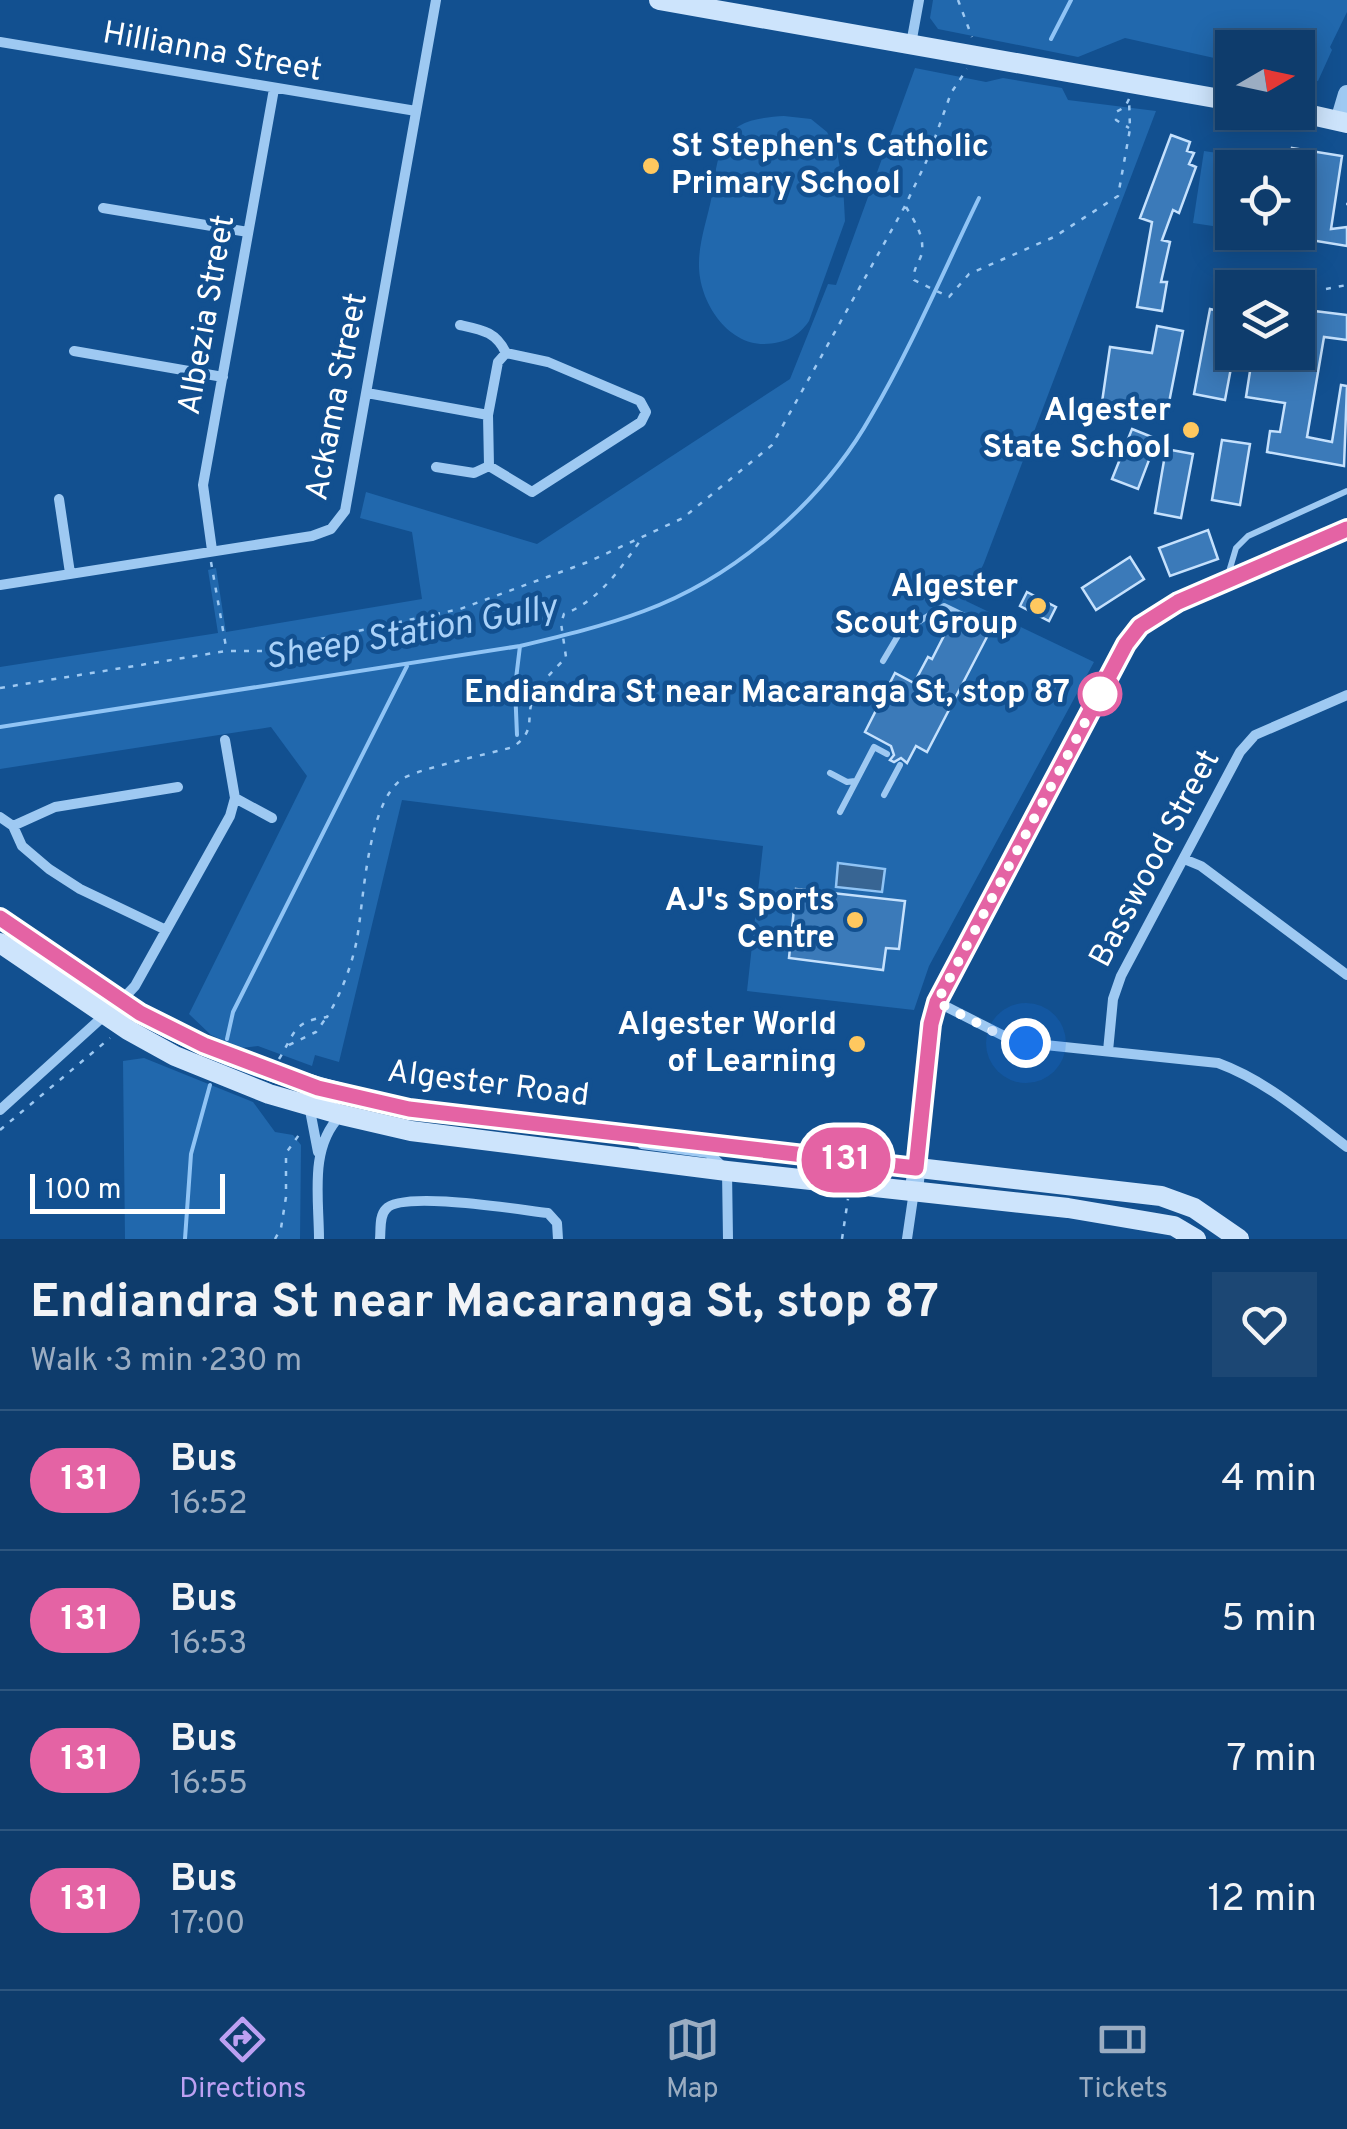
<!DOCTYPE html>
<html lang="en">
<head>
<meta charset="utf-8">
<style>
	:root { --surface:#0e3c6c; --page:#1c4774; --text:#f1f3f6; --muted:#9badc2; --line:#2e567f; --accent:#bca0f2 }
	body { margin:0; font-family:Overpass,sans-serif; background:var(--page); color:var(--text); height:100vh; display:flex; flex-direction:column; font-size:38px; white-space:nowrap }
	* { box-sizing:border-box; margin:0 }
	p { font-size:32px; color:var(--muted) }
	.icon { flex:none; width:55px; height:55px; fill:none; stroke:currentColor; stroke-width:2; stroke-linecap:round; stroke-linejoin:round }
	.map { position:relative; height:1239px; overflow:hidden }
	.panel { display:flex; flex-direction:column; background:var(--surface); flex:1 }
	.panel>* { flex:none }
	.badge { padding:0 20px; border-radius:32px; font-size:35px; line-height:65px }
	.needle { width:65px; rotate:81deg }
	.fabs { position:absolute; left:1215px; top:30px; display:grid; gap:20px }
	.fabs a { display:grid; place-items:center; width:100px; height:100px; border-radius:0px; background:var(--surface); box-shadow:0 5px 25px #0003,0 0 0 2px var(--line); font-size:50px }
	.scale { position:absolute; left:30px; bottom:25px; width:195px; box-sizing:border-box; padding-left:10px; border:5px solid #fff; border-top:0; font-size:28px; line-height:35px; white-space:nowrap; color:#fff; -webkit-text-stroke:8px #125090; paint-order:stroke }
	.you { position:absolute; width:50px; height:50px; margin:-25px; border:8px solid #fff; border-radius:50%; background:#1a73e8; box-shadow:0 0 0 15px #1a73e833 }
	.map>.badge { position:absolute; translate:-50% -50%; box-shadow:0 0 0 5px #fff }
	.round { display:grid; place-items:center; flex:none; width:105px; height:105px; border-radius:0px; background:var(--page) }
	.headline { display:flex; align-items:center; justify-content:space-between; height:170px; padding:0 30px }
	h1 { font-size:48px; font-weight:700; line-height:75px }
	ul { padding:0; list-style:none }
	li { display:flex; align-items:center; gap:30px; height:140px; padding:0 30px; border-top:2px solid var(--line) }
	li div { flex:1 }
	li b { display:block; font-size:38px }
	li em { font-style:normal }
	li .badge { min-width:110px; font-weight:700; text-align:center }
	.tabs { display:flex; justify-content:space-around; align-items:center; height:140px; border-top:2px solid var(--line); background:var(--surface); font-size:28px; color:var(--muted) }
	.tabs a { display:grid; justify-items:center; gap:5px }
	.tabs .active { color:var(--accent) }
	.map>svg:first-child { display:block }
	.green { fill:#2168ad }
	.water { fill:#386593; stroke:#90c4f5; stroke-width:2.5 }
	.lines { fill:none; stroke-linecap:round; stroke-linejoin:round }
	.stream { stroke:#90c4f5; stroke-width:4 }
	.building { fill:#3b7ab9; stroke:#c5e1fd; stroke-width:2.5 }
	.path { stroke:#9ec9f2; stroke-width:2.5; stroke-dasharray:5 8; stroke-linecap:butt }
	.service { stroke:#9ec9f2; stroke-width:6 }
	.minor { stroke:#9ec9f2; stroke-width:10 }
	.tertiary { stroke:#9ec9f2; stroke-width:18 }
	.secondary { stroke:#cde4fc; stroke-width:20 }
	.line-casing { stroke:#fff; stroke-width:22 }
	.line { stroke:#e463a4; stroke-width:15 }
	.walk { stroke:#fff; stroke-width:10; stroke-dasharray:0 18 }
	.poi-dot { fill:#ffc85f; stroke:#125090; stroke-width:4 }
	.stop-dot { fill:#fff; stroke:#e463a4; stroke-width:5 }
	.labels { text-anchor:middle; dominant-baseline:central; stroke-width:9; stroke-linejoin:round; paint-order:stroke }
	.street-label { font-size:32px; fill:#fff; stroke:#125090 }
	.poi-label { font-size:32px; font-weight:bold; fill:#fff; stroke:#125090; text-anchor:end }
	.stop-label { font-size:32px; font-weight:bold; fill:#fff; stroke:#125090; text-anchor:end }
	.water-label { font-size:35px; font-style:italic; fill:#aad2f9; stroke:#125090 }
</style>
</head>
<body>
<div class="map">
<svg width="1347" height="1239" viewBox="0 0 1347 1239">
	<rect width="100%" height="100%" fill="#125090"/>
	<path class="green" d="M933 0H1347V12L1330 47 1332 50 1318 81 1298 76V48H1232V62L1125 38 1078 57 938 29 930 18Z
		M915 68 986 82 1003 78 1062 88 1068 100 1156 111 984 563 966 601 1094 662 929 966 914 1010 747 991 763 846 402 800 339 1062 315 1055 312 1066 258 1046 241 1048 211 1035 189 1014 307 776 271 727 0 769V667L218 633 208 570 216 568 226 632 422 599 412 532 360 518 366 492 537 544 790 379 828 284 836 285Z
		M784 116 811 119 827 132 837 152 843 184 845 221 809 321C798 337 785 343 764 344 726 344 698 300 699 263 699 241 708 217 712 195 716 172 717 140 739 126 752 118 770 117 784 116Z
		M1204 151 1277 162 1276 167 1232 168V229L1193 223Z
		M144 1058 253 1102 275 1132 293 1135 301 1145 300 1239H125L123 1061Z"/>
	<path class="water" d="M838 863 885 869 882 892 836 887Z"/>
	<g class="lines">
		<path class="stream" d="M1051 39 1071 0
			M0 727 520 646C562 636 604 626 644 611 736 577 823 501 871 416 912 346 944 270 979 198
			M517 735 515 687 520 646
			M227 1039 233 1012 407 666
			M185 1239 191 1154 210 1085"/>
	</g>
	<path class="building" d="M1171 135 1190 142 1187 151 1194 153 1189 164 1196 167 1179 213 1173 210 1162 240 1170 242 1161 282H1167L1162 311 1137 307 1152 222 1140 218Z
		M1292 148 1342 156 1331 229 1347 227V246L1298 238V168H1289Z
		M1210 309 1232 314 1234 352 1225 400 1194 394Z
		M1298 309 1347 315V340L1324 337 1307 437 1332 442 1341 385 1347 386 1344 466 1267 452 1270 431 1280 432 1285 403 1246 397 1253 352H1298Z
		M1157 326 1183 331 1166 418 1164 421 1101 409 1110 347 1152 353Z
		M1132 429 1157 439 1138 489 1112 479Z
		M1222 440 1250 444 1240 505 1212 500Z
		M1166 449 1193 454 1181 518 1155 513Z
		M1208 530 1218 559 1170 576 1159 548Z
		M1130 557 1144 579 1096 610 1082 588Z
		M1027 592 1056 607 1049 621 1020 606Z
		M953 618 989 633 927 752 916 746 907 763 901 758 894 762 890 760 894 755 891 746 865 732 895 673 914 683 928 657 932 659Z
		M796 889 905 901 899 949 886 948 883 970 789 958Z"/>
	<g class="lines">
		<path class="path" d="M958 0 972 37
			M1129 99 1125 107 1116 112V120L1129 128
			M1346 204H1347
			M906 207C915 222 926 238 921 256 917 266 913 270 914 280L949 297 969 274 1054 237 1118 196 1130 129 1129 98
			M1326 289 1347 285
			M211 562 226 647
			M0 688 226 651H265L460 609 588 562 683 518 772 445 905 206 927 160 951 93 967 69
			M289 1045 316 1032 326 1018
			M279 1059C295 1033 293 1021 327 1017 341 994 352 965 357 939 364 899 367 804 402 779 420 768 489 754 513 747 538 729 524 719 534 696 540 682 557 668 566 657L561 623 564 614C599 601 622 567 642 538
			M0 1130 110 1038
			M275 1239 281 1228 286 1197V1153L301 1132
			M842 1239 848 1199"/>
		<path class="service" d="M1228 575 1236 548 1248 536 1347 491
			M883 661 899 634 944 606 985 626
			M830 773 847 782 855 781
			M884 795 900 765
			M840 812 874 747 887 754"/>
		<path class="minor" d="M0 42 416 111
			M911 44 919 0
			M103 208 248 232
			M460 325C483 330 496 332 506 353
			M74 351 223 377
			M367 393 488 415 489 466 532 492 641 422 646 412 640 401 548 362 506 353 498 362 488 415
			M436 467 474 473 489 466
			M59 499 70 573
			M212 550 203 485 274 89
			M0 585 312 536 331 529 345 511 436 0
			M235 798 272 818
			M0 817 13 826 22 846 49 869 80 889 164 929
			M13 826 55 807 178 787
			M1184 859 1201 866 1347 975
			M120 1002 135 986 230 816 235 798 225 740
			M937 1002 1006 1037 1026 1043 1218 1063C1267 1081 1306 1116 1347 1147
			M1108 1051 1113 999 1121 976 1240 752 1255 735 1347 695
			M309 1105 318 1152
			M0 1110 107 1013
			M642 1144 708 1153 723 1167
			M727 1171 728 1239
			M319 1239C319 1198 309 1148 340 1116
			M380 1239C381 1229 379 1216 386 1209 402 1190 520 1210 548 1213L557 1223 558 1239
			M907 1239 914 1191"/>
		<path class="tertiary" d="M1339 121 1347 94
			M914 1191 931 1024 937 1002 1126 644 1140 625 1178 602 1347 529"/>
		<path class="secondary" d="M659 0 1232 101
			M1298 112 1347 123
			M0 918C46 951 91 986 141 1014 224 1060 316 1090 409 1109L1161 1196 1194 1208 1239 1239
			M0 943 128 1030 175 1056 269 1094 342 1115 411 1131 727 1171 1068 1208 1174 1226 1196 1239"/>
	</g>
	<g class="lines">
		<g class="line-casing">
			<path id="line" d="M0 918 140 1013 204 1045 318 1088 409 1109 916 1168 931 1024 937 1002 1126 644 1140 626 1178 602 1347 529"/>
		</g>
		<use href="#line" class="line"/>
		<path class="walk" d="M1026 1043 1006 1038 937 1002 1100 694"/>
	</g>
	<g class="poi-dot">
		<circle cx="651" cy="166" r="10"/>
		<circle cx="1191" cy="430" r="10"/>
		<circle cx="1038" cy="606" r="10"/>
		<circle cx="855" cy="920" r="10"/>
		<circle cx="857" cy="1044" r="10"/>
	</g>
	<circle class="stop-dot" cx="1100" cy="694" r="20"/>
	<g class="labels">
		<g class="street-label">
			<text transform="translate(212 53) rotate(10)">Hillianna Street</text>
			<text transform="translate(208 315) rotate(-80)">Albezia Street</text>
			<text transform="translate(338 397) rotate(-79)">Ackama Street</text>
			<text transform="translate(1156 859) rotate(-62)">Basswood Street</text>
			<text transform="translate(488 1085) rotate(7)">Algester Road</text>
		</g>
		<g class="poi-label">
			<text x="671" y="148" text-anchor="start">St Stephen's Catholic<tspan x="671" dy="37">Primary School</tspan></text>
			<text x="1171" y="412">Algester<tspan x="1171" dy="37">State School</tspan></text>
			<text x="1018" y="588">Algester<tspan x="1018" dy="37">Scout Group</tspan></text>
			<text x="835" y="902">AJ's Sports<tspan x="835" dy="37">Centre</tspan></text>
			<text x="837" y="1026">Algester World<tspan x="837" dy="37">of Learning</tspan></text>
		</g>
		<g class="stop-label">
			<text x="1070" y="694">Endiandra St near Macaranga St, stop 87</text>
		</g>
		<g class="water-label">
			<text transform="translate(411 634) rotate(-10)">Sheep Station Gully</text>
		</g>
	</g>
</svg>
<div class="fabs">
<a><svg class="needle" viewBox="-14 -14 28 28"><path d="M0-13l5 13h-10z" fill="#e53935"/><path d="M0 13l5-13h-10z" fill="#9badc2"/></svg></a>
<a><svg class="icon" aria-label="locate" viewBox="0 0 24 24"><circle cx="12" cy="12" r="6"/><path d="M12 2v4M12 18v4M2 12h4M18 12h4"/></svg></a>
<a><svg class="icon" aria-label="layers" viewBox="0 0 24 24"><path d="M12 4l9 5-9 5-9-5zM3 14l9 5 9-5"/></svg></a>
</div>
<div class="scale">100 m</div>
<div class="you" style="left:1026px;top:1043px"></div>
<b class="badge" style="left:846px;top:1160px;background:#e463a4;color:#fff">131</b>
</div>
<section class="panel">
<div class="headline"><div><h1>Endiandra St near Macaranga St, stop 87</h1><p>Walk · 3 min · 230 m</p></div><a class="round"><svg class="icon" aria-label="heart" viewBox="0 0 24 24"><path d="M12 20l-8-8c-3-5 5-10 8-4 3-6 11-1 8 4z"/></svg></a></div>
<ul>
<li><span class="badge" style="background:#e463a4;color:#fff">131</span><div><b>Bus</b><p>16:52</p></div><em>4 min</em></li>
<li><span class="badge" style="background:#e463a4;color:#fff">131</span><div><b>Bus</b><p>16:53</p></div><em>5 min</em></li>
<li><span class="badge" style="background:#e463a4;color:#fff">131</span><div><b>Bus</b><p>16:55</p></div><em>7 min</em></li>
<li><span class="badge" style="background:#e463a4;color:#fff">131</span><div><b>Bus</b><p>17:00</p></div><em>12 min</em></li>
</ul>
</section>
<nav class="tabs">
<a class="active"><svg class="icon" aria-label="directions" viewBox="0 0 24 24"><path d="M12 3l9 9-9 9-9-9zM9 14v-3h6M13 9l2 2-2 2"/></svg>Directions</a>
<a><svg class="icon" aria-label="map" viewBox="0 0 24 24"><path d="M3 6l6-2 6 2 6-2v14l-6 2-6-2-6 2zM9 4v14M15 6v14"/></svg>Map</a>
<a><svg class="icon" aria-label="tickets" viewBox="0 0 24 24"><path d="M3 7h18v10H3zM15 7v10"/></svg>Tickets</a>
</nav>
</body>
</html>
